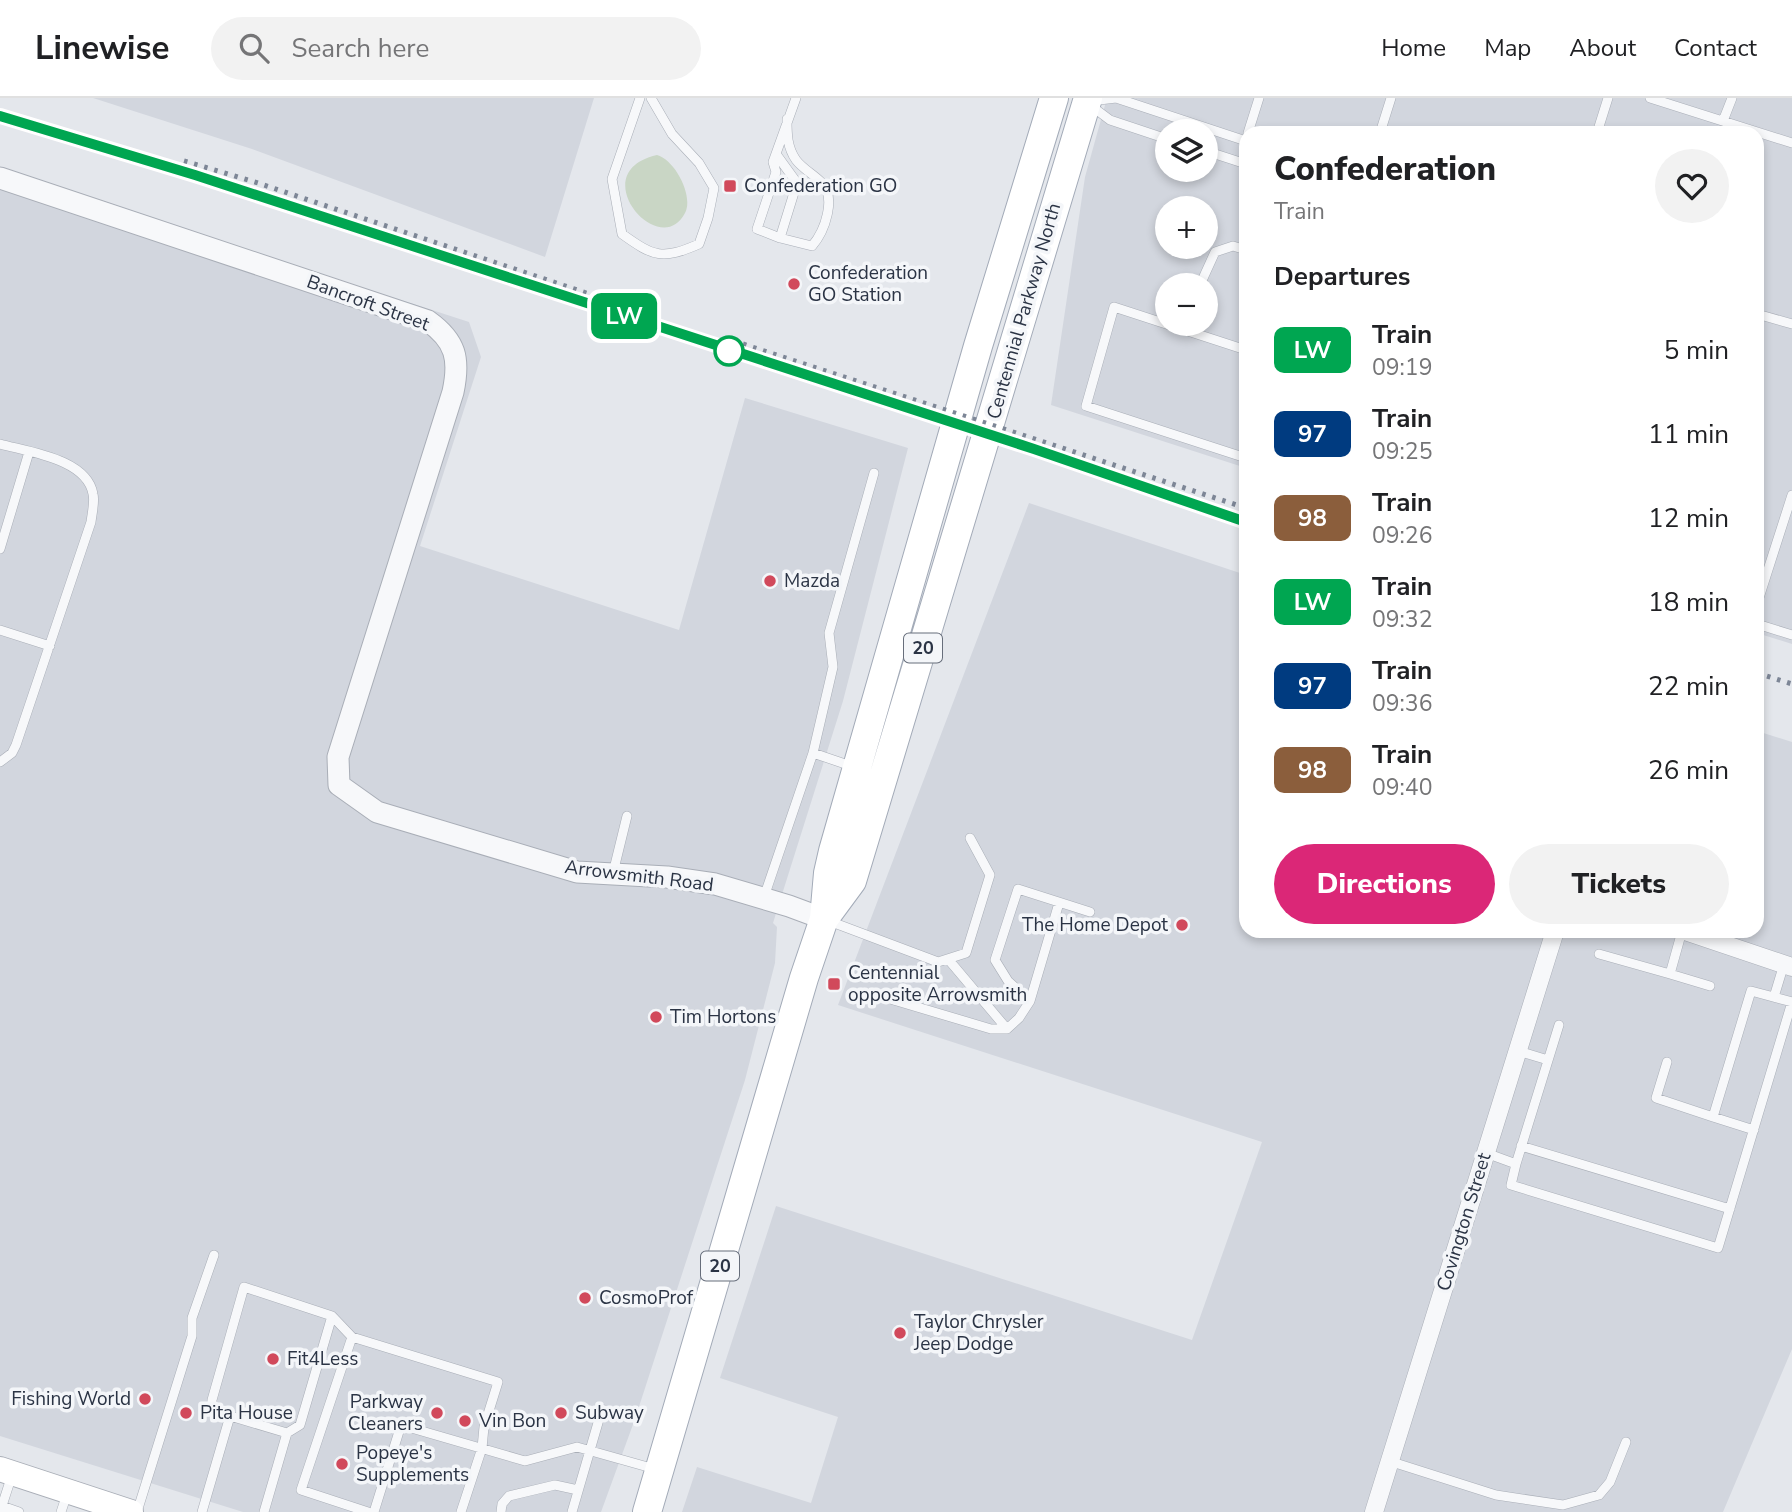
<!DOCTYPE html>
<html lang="en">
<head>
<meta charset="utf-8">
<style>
	:root { --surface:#fff; --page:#f2f2f2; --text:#202124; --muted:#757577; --line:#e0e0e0; --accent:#db2777 }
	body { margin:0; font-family:"Nunito Sans",sans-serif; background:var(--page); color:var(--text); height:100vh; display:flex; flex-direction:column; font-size:26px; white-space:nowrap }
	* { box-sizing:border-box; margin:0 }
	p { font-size:23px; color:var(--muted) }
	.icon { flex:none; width:38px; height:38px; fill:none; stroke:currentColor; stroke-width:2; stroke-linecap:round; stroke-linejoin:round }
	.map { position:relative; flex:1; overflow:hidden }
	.details { position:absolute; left:1239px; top:28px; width:525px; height:812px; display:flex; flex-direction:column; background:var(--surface); border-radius:21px; box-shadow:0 4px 10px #0003 }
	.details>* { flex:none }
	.badge { padding:0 14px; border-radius:10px; font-size:24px; line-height:46px }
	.tools { position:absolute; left:1155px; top:21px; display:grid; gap:14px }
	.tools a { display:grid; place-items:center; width:63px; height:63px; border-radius:50%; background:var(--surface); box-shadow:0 4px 10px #0003; font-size:35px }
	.map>.badge { position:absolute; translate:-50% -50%; box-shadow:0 0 0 4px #fff }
	h2 { padding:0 35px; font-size:26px; line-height:63px }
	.round { display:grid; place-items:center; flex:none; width:74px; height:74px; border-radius:37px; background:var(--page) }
	.summary { display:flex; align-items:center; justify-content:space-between; height:119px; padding:0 35px }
	h1 { font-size:33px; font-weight:800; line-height:52px }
	.action { display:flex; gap:14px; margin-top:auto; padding:14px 35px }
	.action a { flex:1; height:80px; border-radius:42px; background:var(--accent); color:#fff; font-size:28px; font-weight:800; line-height:80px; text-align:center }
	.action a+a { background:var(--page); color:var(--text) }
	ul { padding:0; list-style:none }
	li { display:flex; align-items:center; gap:21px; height:84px; padding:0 35px }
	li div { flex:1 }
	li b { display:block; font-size:26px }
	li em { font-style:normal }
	li .badge { min-width:77px; font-weight:700; text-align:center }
	header { display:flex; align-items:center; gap:42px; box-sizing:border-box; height:98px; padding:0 35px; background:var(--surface); border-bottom:2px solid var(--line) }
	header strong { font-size:33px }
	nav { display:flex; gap:38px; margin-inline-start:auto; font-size:24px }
	.search { width:490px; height:63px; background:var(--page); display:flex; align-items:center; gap:18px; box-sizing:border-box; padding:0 24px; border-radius:38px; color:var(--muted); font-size:26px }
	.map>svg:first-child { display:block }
	.built { fill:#d2d6de; fill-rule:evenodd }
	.green { fill:#c9d6c5 }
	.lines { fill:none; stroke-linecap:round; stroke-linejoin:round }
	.service-casing { stroke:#a9aeb7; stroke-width:10 }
	.minor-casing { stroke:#a9aeb7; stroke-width:19 }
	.tertiary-casing { stroke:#a9aeb7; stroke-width:23 }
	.secondary-casing { stroke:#a9aeb7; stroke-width:26 }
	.primary-casing { stroke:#a3abb8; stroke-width:30 }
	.service { stroke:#f7f8fa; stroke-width:9 }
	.minor { stroke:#f7f8fa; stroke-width:18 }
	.tertiary { stroke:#f7f8fa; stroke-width:21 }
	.secondary { stroke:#fff; stroke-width:24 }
	.primary { stroke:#fff; stroke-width:28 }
	.rail { stroke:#7d8696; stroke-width:5; stroke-dasharray:3.5 7; stroke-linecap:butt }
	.line-casing { stroke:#fff; stroke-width:16 }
	.line { stroke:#00a651; stroke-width:10 }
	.poi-dot { fill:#d1495b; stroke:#f4f6f9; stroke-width:2.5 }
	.stop-dot { fill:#fff; stroke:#00a651; stroke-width:3.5 }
	.labels { text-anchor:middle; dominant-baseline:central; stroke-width:7; stroke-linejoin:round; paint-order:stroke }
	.shield { fill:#f4f6f9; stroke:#676e7b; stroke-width:2 }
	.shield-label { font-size:18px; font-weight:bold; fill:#2b3445 }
	.poi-label { font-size:19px; fill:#2b3445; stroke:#f4f6f9; text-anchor:start }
	.street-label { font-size:19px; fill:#2b3445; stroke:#f4f6f9 }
</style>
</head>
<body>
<header>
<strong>Linewise</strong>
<div class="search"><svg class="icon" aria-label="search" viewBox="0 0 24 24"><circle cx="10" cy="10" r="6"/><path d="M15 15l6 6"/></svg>Search here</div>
<nav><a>Home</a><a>Map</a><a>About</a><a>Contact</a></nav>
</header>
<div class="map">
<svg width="1792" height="1414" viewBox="0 0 1792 1414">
	<rect width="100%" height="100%" fill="#e4e7ec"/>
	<path class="built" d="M93 0H594L545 159 252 51Z
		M1107 0H1792V546L1757 535V35H1246V370L1051 307 1085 79ZM1167 33H1206V72H1167ZM1167 110H1206V149H1167ZM1167 187H1206V226H1167Z
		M0 72 469 224 481 259 420 448 679 532 745 300 908 350 843 603 773 825 777 829 775 865 745 982 635 1321 601 1414H243L0 1338Z
		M1029 405 1246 477V833H1757V633L1792 644V1251L1723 1414H682L697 1369 811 1405 838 1319 720 1280 776 1108 1192 1242 1262 1044 838 907Z"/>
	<path class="green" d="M657 57C675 62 694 98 685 115 660 164 582 74 657 57Z"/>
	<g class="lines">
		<g class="service-casing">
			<path id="service" d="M640 0 612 81 622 136C654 159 662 162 699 146L708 120 714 90 699 65 672 36 651 0
				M1650 0 1792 45
				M1091 3 1116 0 1246 43
				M1090 7 1110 22 1167 41
				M787 21C787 36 787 49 796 62 803 71 813 76 821 84 837 99 825 133 812 148L780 140 757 131 776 74 773 64 796 0
				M1723 23 1732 0
				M1248 35 1259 0
				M1380 35 1391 0
				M1597 35 1608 0
				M1206 53 1246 66
				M776 56 797 85 780 140
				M1200 187 1215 154 1233 148 1246 152
				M1757 216 1792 226
				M1246 252 1114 209 1086 308 1246 360
				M0 346C29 354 87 361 93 396 95 404 92 415 91 424L16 647 12 655 0 664
				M0 451 29 354
				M1757 506 1792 397
				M1757 526 1792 537
				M0 532 50 548
				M813 655 854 669
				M613 775 627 718
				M764 799 813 655 833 569 829 535 874 375
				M829 823 938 864 966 855 990 777 970 740
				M1682 833 1670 876 1710 888
				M1599 856 1670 876
				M948 861 1007 931 1019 920 1030 903 1008 883 995 862 1018 791 1090 814
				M870 895 991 931H1007
				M1774 899 1784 866
				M1030 903 1059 805
				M1518 953 1548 962
				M1667 964 1656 1000 1713 1019
				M1521 1048 1730 1111
				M1486 1055 1516 1066 1559 927
				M1516 1066 1511 1087 1718 1150 1792 904 1751 893 1713 1019 1754 1032
				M230 1318 211 1313 212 1302 244 1189 332 1218 352 1239
				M287 1335 300 1327 332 1218
				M1389 1363 1496 1397 1563 1407 1599 1397 1610 1384 1626 1344
				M2 1408 19 1414
				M0 1414 12 1377
				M61 1414 67 1396
				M137 1414 192 1238V1220L214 1157
				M202 1414 230 1318 287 1335 264 1414
				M368 1414 301 1392 352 1239 498 1284 484 1329 482 1350 461 1414
				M374 1414 401 1327 525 1363 577 1349 655 1371
				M501 1414 502 1406 509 1398 555 1387 578 1392
				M572 1414 602 1311"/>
		</g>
		<g class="minor-casing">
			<path id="minor" d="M1685 833 1792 869
				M1374 1414 1555 833"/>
		</g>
		<g class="tertiary-casing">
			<path id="tertiary" d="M0 80 428 223C456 243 460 261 453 294L338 659 339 687 377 714 577 774 667 779 715 786 789 808 824 821"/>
		</g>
		<g class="secondary-casing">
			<path id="secondary" d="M0 1371 131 1414"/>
		</g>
		<g class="primary-casing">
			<path id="primary" d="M824 821 852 783 1088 0
				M647 1414 804 880 824 821 828 775 833 753 978 248 1054 0"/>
		</g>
		<use href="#service" class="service"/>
		<use href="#minor" class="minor"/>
		<use href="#tertiary" class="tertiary"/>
		<use href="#secondary" class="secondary"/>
		<use href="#primary" class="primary"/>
		<path class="rail" d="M0 18 195 77 1034 351 1246 424
			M184 63 258 85 610 203
			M743 246 1246 410
			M1757 575 1792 586"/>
	</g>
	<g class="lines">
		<g class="line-casing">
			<path id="line" d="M0 18 195 77 1034 351 1246 424"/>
		</g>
		<use href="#line" class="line"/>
	</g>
	<g class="poi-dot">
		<rect x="723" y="81" width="14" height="14" rx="3.5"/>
		<circle cx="794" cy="186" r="7"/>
		<circle cx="770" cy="483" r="7"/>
		<circle cx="1182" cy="827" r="7"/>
		<rect x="827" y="879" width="14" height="14" rx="3.5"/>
		<circle cx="656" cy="919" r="7"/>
		<circle cx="585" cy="1200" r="7"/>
		<circle cx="900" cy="1235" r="7"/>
		<circle cx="273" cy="1261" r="7"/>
		<circle cx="145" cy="1301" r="7"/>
		<circle cx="186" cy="1315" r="7"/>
		<circle cx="437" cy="1315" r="7"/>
		<circle cx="561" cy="1315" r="7"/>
		<circle cx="465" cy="1323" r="7"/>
		<circle cx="342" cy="1366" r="7"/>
	</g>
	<circle class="stop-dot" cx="729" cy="253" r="14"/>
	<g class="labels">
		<g class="shield">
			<rect x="904" y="535.5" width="38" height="29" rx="5"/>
			<rect x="701" y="1153.5" width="38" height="29" rx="5"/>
		</g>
		<g class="shield-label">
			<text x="923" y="550">20</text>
			<text x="720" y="1168">20</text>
		</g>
		<g class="poi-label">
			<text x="744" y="88">Confederation GO</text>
			<text x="808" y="175">Confederation<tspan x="808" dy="22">GO Station</tspan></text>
			<text x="784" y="483">Mazda</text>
			<text x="1168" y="827" text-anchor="end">The Home Depot</text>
			<text x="848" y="875">Centennial<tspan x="848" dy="22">opposite Arrowsmith</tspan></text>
			<text x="670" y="919">Tim Hortons</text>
			<text x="599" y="1200">CosmoProf</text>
			<text x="914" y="1224">Taylor Chrysler<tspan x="914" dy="22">Jeep Dodge</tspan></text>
			<text x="287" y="1261">Fit4Less</text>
			<text x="131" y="1301" text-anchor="end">Fishing World</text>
			<text x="423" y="1304" text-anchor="end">Parkway<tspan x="423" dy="22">Cleaners</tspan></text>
			<text x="200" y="1315">Pita House</text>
			<text x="575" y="1315">Subway</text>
			<text x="479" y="1323">Vin Bon</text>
			<text x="356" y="1355">Popeye's<tspan x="356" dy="22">Supplements</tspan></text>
		</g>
		<g class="street-label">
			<text transform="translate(368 205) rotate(20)">Bancroft Street</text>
			<text transform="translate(1024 213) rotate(-74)">Centennial Parkway North</text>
			<text transform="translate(639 778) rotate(7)">Arrowsmith Road</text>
			<text transform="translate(1464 1124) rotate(-73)">Covington Street</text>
		</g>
	</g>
</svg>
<div class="tools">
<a><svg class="icon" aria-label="layers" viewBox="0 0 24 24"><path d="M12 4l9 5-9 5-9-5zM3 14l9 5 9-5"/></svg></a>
<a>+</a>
<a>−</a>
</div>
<b class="badge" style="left:624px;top:218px;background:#00a651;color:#fff">LW</b>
<section class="details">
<div class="summary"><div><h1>Confederation</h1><p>Train</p></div><a class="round"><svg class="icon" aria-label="heart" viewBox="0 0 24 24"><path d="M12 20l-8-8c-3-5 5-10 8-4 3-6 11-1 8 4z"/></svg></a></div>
<h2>Departures</h2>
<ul>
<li><span class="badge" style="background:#00a651;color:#fff">LW</span><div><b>Train</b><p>09:19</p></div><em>5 min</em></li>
<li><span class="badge" style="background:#003b80;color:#fff">97</span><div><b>Train</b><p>09:25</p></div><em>11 min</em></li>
<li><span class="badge" style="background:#8b5e3c;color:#fff">98</span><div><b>Train</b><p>09:26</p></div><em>12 min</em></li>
<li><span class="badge" style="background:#00a651;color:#fff">LW</span><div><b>Train</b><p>09:32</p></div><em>18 min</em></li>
<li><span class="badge" style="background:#003b80;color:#fff">97</span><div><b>Train</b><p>09:36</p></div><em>22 min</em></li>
<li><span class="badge" style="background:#8b5e3c;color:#fff">98</span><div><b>Train</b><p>09:40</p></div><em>26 min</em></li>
</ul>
<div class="action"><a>Directions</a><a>Tickets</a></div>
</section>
</div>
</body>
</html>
